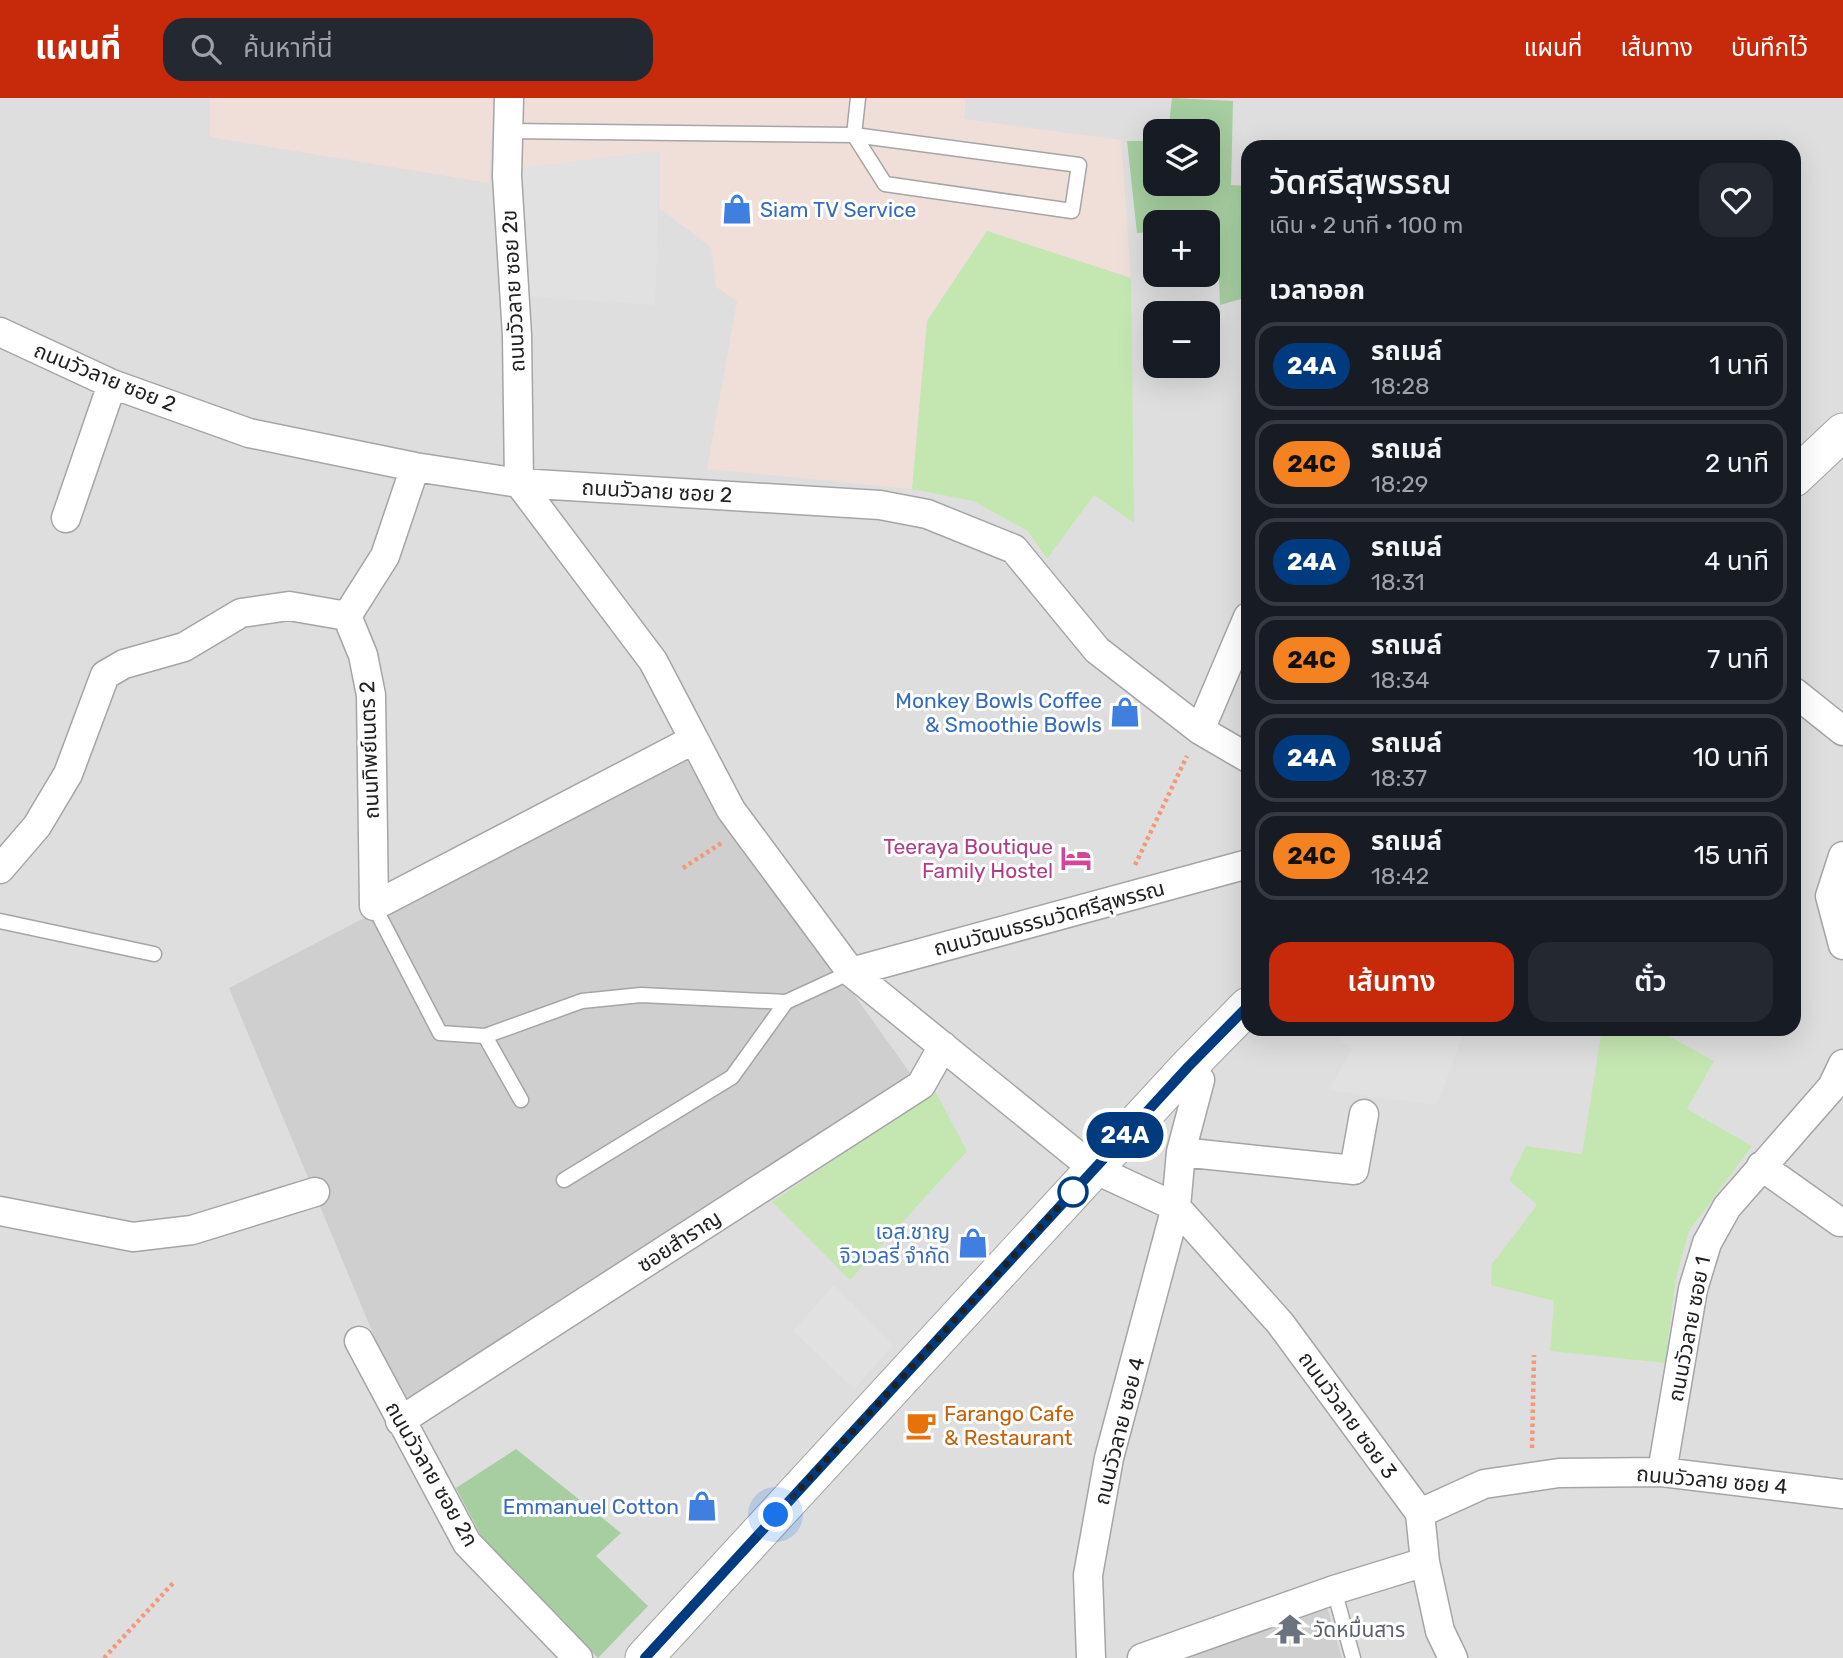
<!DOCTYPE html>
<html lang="th">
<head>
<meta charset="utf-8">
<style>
	:root { --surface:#171b24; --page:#242831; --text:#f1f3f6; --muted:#9ea1a6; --line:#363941; --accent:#c7290b }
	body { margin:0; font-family:Rubik,"Noto Sans Thai",sans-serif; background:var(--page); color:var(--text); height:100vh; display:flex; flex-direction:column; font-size:26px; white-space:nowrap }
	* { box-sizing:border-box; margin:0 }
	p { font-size:23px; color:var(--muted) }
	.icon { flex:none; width:38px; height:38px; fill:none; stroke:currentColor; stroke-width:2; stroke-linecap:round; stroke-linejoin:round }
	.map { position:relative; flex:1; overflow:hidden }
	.panel { position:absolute; left:1241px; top:42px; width:560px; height:896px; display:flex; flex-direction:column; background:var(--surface); border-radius:21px; box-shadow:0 7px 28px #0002 }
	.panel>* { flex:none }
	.badge { padding:0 14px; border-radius:23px; font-size:24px; line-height:46px }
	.buttons { position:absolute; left:1143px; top:21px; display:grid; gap:14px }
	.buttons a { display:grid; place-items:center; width:77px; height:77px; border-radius:14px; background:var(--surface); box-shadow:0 7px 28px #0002; font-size:35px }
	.you { position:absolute; width:35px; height:35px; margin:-18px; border:5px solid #fff; border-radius:50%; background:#1a73e8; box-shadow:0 0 0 10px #1a73e833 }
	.map>.badge { position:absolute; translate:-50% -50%; box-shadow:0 0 0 4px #fff }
	h2 { padding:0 28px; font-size:26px; line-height:63px }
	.round { display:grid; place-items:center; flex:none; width:74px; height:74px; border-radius:21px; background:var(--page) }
	.overview { display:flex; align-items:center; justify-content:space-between; height:119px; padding:0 28px }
	h1 { font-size:33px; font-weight:600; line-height:52px }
	.cta { display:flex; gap:14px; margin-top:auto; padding:14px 28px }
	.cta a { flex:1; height:80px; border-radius:21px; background:var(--accent); color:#fff; font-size:28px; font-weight:600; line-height:80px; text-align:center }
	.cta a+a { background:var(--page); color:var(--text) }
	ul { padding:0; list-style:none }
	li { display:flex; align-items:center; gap:21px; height:88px; margin:0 14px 10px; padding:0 14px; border:4px solid var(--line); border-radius:21px }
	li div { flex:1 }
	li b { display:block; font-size:26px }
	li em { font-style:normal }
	li .badge { min-width:77px; font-weight:700; text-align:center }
	header { display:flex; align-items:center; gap:42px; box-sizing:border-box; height:98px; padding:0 35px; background:var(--accent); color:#fff }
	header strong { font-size:33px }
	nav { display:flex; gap:38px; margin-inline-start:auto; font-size:24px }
	.search { width:490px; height:63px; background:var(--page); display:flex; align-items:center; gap:18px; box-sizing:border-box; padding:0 24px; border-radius:21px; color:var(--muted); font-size:26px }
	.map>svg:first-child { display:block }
	.residential { fill:#dfdede; fill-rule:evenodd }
	.commercial { fill:#f0ded9 }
	.religious { fill:#cfcfcf }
	.grass { fill:#c4e7b2 }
	.forest { fill:#a6cea0 }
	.parking { fill:#e1e1e1 }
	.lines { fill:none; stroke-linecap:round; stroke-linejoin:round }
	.service-casing { stroke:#a5a5a5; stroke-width:17 }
	.minor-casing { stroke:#a5a5a5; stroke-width:31 }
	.tertiary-casing { stroke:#a5a5a5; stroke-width:39 }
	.path { stroke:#f39878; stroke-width:4.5; stroke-dasharray:3.5 3.5; stroke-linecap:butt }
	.service { stroke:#fff; stroke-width:14 }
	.minor { stroke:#fff; stroke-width:28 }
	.tertiary { stroke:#fff; stroke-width:37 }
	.line-casing { stroke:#fff; stroke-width:16 }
	.line { stroke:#003b80; stroke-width:10 }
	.walk { stroke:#212121; stroke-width:7; stroke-dasharray:0 12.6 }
	.stop-dot { fill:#fff; stroke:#003b80; stroke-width:3.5 }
	.labels { text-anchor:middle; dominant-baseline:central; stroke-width:6; stroke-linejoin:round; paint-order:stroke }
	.shop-label { font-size:21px; fill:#366cbe; stroke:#fff; text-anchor:end }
	.street-label { font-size:21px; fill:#212121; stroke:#fff }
	.hotel-label { font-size:21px; fill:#b23c85; stroke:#fff; text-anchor:end }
	.food-label { font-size:21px; fill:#c56008; stroke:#fff; text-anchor:start }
	.worship-label { font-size:21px; fill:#5b616d; stroke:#fff; text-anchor:start }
</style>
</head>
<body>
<header>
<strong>แผนที่</strong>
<div class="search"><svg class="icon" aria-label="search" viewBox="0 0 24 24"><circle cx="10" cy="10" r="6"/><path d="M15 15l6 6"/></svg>ค้นหาที่นี่</div>
<nav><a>แผนที่</a><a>เส้นทาง</a><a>บันทึกไว้</a></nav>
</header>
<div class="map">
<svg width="1843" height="1560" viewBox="0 0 1843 1560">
	<rect width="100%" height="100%" fill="#f1efe9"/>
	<path class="residential" d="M0 0H1843V322L1794 368V49H1248V906L637 1560H0ZM1155 33H1208V86H1155ZM1155 124H1208V177H1155ZM1155 215H1208V268H1155Z
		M1843 349V1560H655L1248 931H1794V395Z"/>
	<path class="commercial" d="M210 0H494L489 85 210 39Z
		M518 0H966L964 21 1121 42 1131 180 987 133 927 223 912 391 707 371 737 203 716 189 711 149 659 110 660 53 515 71Z"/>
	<path class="religious" d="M682 656 913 979 404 1310 229 890Z
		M1325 1502 1342 1560H1167Z"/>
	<path class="grass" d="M987 133 1131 180 1134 425 1094 397 1047 461 1028 433 973 403 912 391 927 223Z
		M1602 931H1656L1714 963 1687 1011 1752 1048 1689 1133 1676 1180 1665 1265 1550 1253 1554 1203 1491 1187 1492 1166 1537 1107 1509 1082 1526 1048 1582 1056Z
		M935 993 967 1053 850 1182 772 1104Z"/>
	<path class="forest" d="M1172 0 1233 3 1231 87 1248 88V199L1220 207 1217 132H1208V124H1155V134L1137 135 1127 43H1155V86H1208V33H1168Z
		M516 1351 621 1435 596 1458 648 1508 598 1560 485 1445 456 1390Z"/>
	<path class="parking" d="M660 53 655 207 522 198 515 71Z
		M1329 931H1465L1437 1007 1328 992 1352 952Z
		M834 1187 893 1247 854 1291 793 1233Z"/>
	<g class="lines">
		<g class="service-casing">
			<path id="service" d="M508 33 854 37 858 0
				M854 37 1079 67 1072 113 885 86Z
				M374 808 440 935 485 938 582 903 641 897 786 904 851 874
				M0 823 154 856
				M485 938 521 1002
				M564 1082 732 979 786 904
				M1334 1492 1353 1560"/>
		</g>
		<g class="minor-casing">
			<path id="minor" d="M509 0 507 78 517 237 519 385 653 563 731 712 851 874 1094 1071 1176 1109 1280 1225 1420 1415 1425 1464 1440 1533 1453 1560
				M0 234 112 286 249 335 415 369 519 385 880 407 927 416 1014 451 1097 552 1200 632 1248 660
				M66 420 112 286
				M347 518 363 557 371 597 374 808 693 642
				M347 518 385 458 415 369
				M1794 594 1843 633
				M1200 632 1248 519
				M1843 758 1830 798 1843 847
				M0 771 37 728 68 676 105 577 124 566 184 549 241 515 289 508 347 518
				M851 874 1248 766
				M1181 1054 1354 1072 1364 1016
				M1761 1068 1840 1124
				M0 1113 133 1139 192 1132 315 1094
				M359 1243 467 1445 578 1560
				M400 1323 921 987 943 948
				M1662 1374 1693 1191 1707 1145 1727 1109 1832 989 1843 966
				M1420 1415 1484 1386 1559 1375 1662 1374 1843 1396
				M1091 1560 1088 1477 1109 1360 1176 1109 1181 1054 1200 982 1188 969
				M1142 1560 1334 1492 1425 1464"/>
		</g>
		<g class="tertiary-casing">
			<path id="tertiary" d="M1794 380 1843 334
				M644 1560 1188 969 1248 908"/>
		</g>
		<path class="path" d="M1135 767 1187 658
			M683 770 723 744
			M1532 1350 1534 1257
			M104 1560 175 1483"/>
		<use href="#service" class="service"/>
		<use href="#minor" class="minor"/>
		<use href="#tertiary" class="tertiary"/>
	</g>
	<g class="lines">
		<g class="line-casing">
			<path id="line" d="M645 1560 1188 969 1248 908"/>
		</g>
		<use href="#line" class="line"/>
		<path class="walk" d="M776 1417 1075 1091 1073 1094"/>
	</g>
	<defs>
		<g id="shop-bare" transform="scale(2.415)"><path d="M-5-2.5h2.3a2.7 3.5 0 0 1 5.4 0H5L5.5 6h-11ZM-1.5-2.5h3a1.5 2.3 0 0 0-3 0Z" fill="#3f7fe0" stroke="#fff" stroke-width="2.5" paint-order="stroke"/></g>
		<g id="hotel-bare" transform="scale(2.415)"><path d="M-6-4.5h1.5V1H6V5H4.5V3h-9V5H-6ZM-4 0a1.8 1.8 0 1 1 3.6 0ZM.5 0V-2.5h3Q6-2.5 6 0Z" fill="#d1479c" stroke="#fff" stroke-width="2.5" paint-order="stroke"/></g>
		<g id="cafe-bare" transform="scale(2.415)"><path d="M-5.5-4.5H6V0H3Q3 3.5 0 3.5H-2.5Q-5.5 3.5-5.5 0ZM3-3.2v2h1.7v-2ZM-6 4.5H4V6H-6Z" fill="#e8710a" stroke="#fff" stroke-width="2.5" paint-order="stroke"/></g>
		<g id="temple-bare" transform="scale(2.415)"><path d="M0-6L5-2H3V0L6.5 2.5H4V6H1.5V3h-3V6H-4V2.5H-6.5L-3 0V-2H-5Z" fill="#6b7280" stroke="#fff" stroke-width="2.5" paint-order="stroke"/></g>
	</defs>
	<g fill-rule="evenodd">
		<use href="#shop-bare" x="737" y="111"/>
		<use href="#shop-bare" x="1125" y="614"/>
		<use href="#hotel-bare" x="1076" y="760"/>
		<use href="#shop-bare" x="973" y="1145"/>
		<use href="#cafe-bare" x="921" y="1327"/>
		<use href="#shop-bare" x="702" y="1408"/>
		<use href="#temple-bare" x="1290" y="1531"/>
	</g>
	<circle class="stop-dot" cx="1073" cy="1094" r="14"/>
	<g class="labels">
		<g class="shop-label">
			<text x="760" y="111" text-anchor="start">Siam TV Service</text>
			<text x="1102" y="602">Monkey Bowls Coffee<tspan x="1102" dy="24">&amp; Smoothie Bowls</tspan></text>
			<text x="950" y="1133">เอส.ชาญ<tspan x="950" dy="24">จิวเวลรี่ จำกัด</tspan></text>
			<text x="679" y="1408">Emmanuel Cotton</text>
		</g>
		<g class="street-label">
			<text transform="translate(513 193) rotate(-93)">ถนนวัวลาย ซอย 2ข</text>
			<text transform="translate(105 279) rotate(22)">ถนนวัวลาย ซอย 2</text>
			<text transform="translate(657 393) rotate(3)">ถนนวัวลาย ซอย 2</text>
			<text transform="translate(369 652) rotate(-92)">ถนนทิพย์เนตร 2</text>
			<text transform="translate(1049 820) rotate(-15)">ถนนวัฒนธรรมวัดศรีสุพรรณ</text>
			<text transform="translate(679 1143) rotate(-33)">ซอยสำราญ</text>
			<text transform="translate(1689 1231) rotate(-79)">ถนนวัวลาย ซอย 1</text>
			<text transform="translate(1348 1317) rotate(54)">ถนนวัวลาย ซอย 3</text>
			<text transform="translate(1119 1333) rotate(-76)">ถนนวัวลาย ซอย 4</text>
			<text transform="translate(432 1376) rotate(60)">ถนนวัวลาย ซอย 2ก</text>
			<text transform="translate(1712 1382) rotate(5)">ถนนวัวลาย ซอย 4</text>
		</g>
		<g class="hotel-label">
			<text x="1053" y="748">Teeraya Boutique<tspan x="1053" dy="24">Family Hostel</tspan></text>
		</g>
		<g class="food-label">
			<text x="944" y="1315">Farango Cafe<tspan x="944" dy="24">&amp; Restaurant</tspan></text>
		</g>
		<g class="worship-label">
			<text x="1313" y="1531">วัดหมื่นสาร</text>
		</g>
	</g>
</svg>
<div class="buttons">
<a><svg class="icon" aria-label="layers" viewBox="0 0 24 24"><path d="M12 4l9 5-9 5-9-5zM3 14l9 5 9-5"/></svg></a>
<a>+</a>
<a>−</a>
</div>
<div class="you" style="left:776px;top:1417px"></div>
<b class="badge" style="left:1125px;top:1037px;background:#003b80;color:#fff">24A</b>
<section class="panel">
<div class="overview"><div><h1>วัดศรีสุพรรณ</h1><p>เดิน · 2 นาที · 100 m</p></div><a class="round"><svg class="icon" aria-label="heart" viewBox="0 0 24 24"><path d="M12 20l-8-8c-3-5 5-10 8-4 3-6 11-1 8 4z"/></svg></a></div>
<h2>เวลาออก</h2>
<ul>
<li><span class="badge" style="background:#003b80;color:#fff">24A</span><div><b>รถเมล์</b><p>18:28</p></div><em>1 นาที</em></li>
<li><span class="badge" style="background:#f58220;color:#111">24C</span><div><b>รถเมล์</b><p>18:29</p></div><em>2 นาที</em></li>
<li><span class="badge" style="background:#003b80;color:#fff">24A</span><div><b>รถเมล์</b><p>18:31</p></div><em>4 นาที</em></li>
<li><span class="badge" style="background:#f58220;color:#111">24C</span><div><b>รถเมล์</b><p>18:34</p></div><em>7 นาที</em></li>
<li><span class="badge" style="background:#003b80;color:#fff">24A</span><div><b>รถเมล์</b><p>18:37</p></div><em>10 นาที</em></li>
<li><span class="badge" style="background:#f58220;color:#111">24C</span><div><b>รถเมล์</b><p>18:42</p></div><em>15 นาที</em></li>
</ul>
<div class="cta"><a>เส้นทาง</a><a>ตั๋ว</a></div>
</section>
</div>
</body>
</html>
